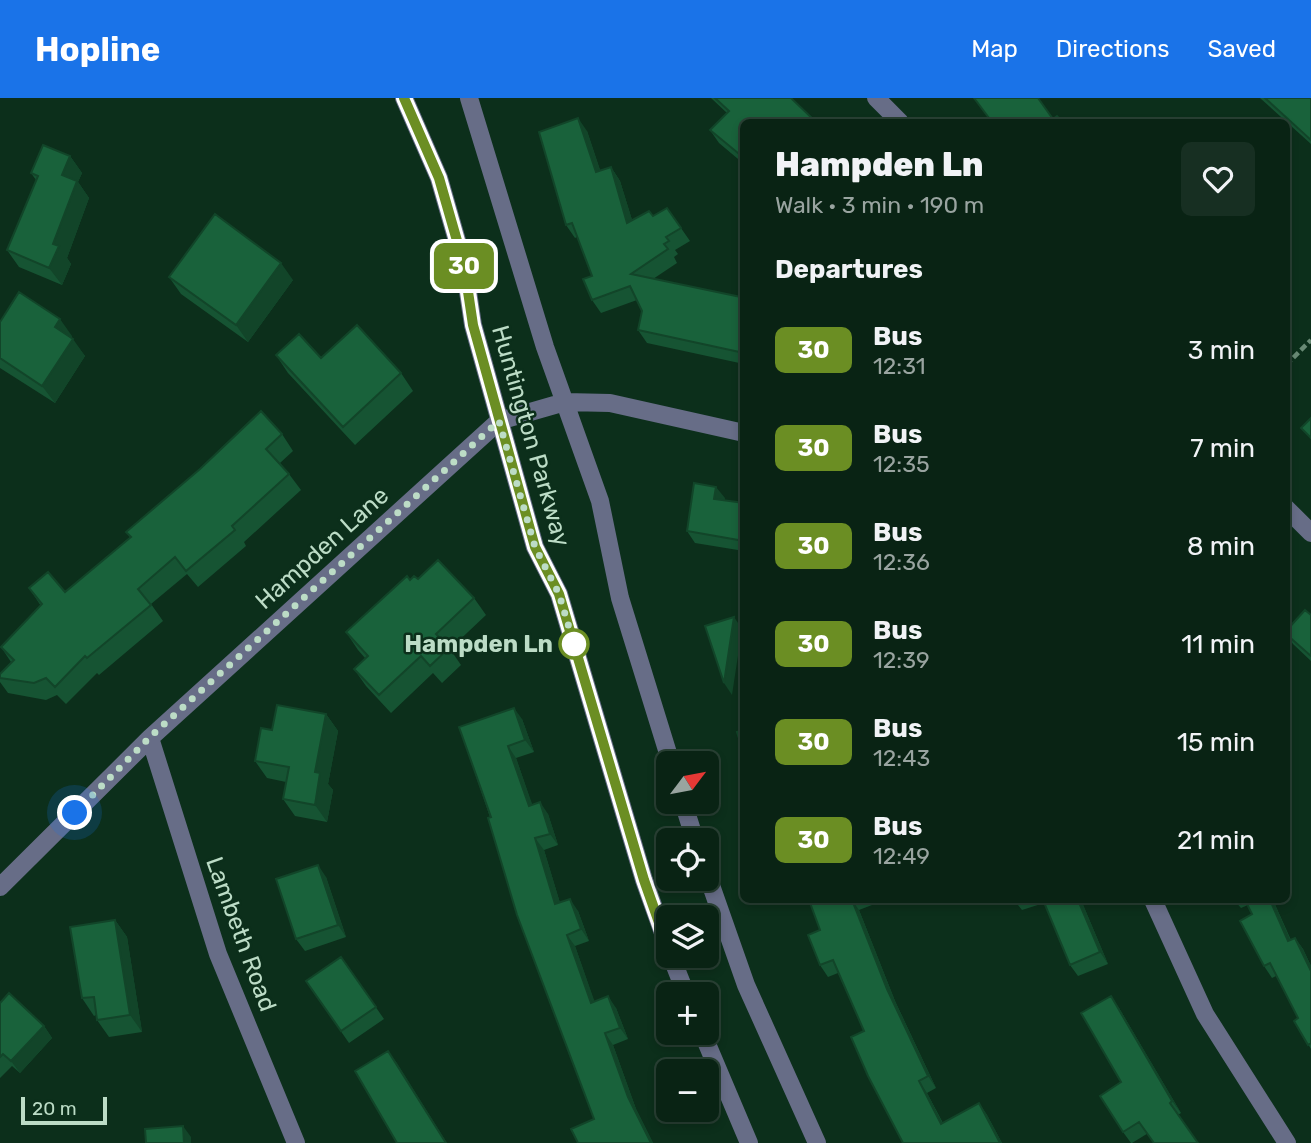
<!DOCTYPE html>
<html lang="en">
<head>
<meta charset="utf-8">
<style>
	:root { --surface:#092314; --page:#172f22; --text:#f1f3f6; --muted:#99a4a0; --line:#294034; --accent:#1a73e8 }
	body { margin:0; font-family:Rubik,sans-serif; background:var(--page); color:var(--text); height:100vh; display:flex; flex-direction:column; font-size:26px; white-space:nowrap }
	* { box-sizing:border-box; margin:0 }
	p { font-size:23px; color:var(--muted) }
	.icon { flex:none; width:38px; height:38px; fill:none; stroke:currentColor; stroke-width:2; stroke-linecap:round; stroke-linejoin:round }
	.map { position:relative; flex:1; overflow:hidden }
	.sheet { position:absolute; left:740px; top:21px; width:550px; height:784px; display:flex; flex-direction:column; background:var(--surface); border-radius:10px; box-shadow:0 4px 10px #0003,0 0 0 2px var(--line) }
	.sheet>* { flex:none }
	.badge { padding:0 14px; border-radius:10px; font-size:24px; line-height:46px }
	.needle { width:46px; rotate:58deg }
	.buttons { position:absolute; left:656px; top:653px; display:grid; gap:14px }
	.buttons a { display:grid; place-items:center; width:63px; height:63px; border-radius:10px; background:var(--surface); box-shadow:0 4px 10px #0003,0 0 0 2px var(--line); font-size:35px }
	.scale { position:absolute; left:21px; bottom:18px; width:86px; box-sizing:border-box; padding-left:7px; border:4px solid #bcdcc6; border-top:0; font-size:19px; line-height:24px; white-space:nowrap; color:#bcdcc6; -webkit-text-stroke:5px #0c2f1b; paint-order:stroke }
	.you { position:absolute; width:35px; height:35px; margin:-18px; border:5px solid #fff; border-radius:50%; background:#1a73e8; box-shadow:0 0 0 10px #1a73e833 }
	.map>.badge { position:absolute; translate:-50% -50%; box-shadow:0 0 0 4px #fff }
	h2 { padding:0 35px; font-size:26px; line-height:63px }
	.round { display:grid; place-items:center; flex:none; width:74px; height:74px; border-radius:10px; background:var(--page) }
	.overview { display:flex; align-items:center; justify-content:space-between; height:119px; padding:0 35px }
	h1 { font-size:33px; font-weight:800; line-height:52px }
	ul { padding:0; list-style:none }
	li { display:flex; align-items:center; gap:21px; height:98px; padding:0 35px }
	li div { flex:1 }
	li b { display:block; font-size:26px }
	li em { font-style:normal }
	li .badge { min-width:77px; font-weight:700; text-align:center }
	header { display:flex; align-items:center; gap:42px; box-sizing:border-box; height:98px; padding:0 35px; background:var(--accent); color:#fff }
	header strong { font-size:33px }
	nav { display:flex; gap:38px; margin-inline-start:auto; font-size:24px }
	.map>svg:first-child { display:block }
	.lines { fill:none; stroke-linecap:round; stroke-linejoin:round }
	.path { stroke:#698a75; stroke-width:4.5; stroke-dasharray:7 3.5; stroke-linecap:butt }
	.minor { stroke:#676d87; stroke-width:18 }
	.wall { fill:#165433 }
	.shaded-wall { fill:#124529 }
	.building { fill:#19623b; stroke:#124529; stroke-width:2 }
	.line-casing { stroke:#fff; stroke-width:16 }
	.line { stroke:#6b8e23; stroke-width:10 }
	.walk { stroke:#bcdcc6; stroke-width:7; stroke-dasharray:0 12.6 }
	.stop-dot { fill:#fff; stroke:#6b8e23; stroke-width:3.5 }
	.labels { text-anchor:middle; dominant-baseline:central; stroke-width:5; stroke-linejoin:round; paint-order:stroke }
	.street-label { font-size:24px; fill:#bcdcc6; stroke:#0c2f1b }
	.stop-label { font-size:24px; font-weight:bold; fill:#bcdcc6; stroke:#0c2f1b; text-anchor:end }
</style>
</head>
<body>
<header>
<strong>Hopline</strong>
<nav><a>Map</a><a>Directions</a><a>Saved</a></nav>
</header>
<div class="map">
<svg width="1311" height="1045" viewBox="0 0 1311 1045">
	<rect width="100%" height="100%" fill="#0c2f1b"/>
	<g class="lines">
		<path class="path" d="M1286 267 1311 242"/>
		<path class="minor" d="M404 0 439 80 464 167 473 227 535 449 559 496 644 782 668 849
			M469 0 545 249 600 403 620 500 671 665
			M876 0 900 24
			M1286 410 1311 435
			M150 640 218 856 296 1045
			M683 704 695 742
			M707 776 746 887 817 1045
			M0 789 150 640 499 323 565 304 610 305 744 335
			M1153 802 1205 916 1287 1045
			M671 858 686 896
			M702 934 749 1045"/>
	</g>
	<path class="wall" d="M711 0H791L744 24V66L719 45 710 32 727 15Z
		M1260 0H1311V46Z
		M587 33 600 72 611 69 620 83 632 122 653 118 667 110 690 143 675 152 678 156 674 159 677 165 653 181 741 199 744 187V266L647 245 638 232 642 213 637 202 601 215 592 202V178L577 139 575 140 566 127Z
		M70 58 82 75 78 84 89 100 67 160 71 166 62 187 19 169 7 152 36 82 31 75Z
		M169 179 293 182 248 244 181 196Z
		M0 224 72 238 71 240 85 258 55 305 0 270Z
		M276 257 321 260 401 275 413 293 355 347 288 275Z
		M282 336 293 353 280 365 289 376 301 392 244 444 246 448 198 489 187 476 151 506 163 523 99 577 97 575 66 606 57 597 46 602 8 595 0 584V576L11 564 1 549 41 508 29 490 65 494 130 439 126 434Z
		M725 400 724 403 744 405V453L695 445 687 433Z
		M418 481 474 500 486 517 450 551 461 567 442 585 433 575 391 615 366 588 354 571 365 560 358 552 346 534 410 482Z
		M1311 517V563L1293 546 1286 536V533Z
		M326 616 338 633 328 686 333 692 327 724 295 718 283 701 286 684 267 680 255 663 272 632Z
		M522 621 534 654 516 660 532 707 548 716 558 747 544 752 560 805 578 813 589 843 575 848 594 903 616 910 628 941 613 947 636 1011 653 1045H578L594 1021 459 629Z
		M326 779 346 839 305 853 296 841Z
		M809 802H885L859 812 895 903 936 990 927 995 943 1025 979 1005 987 1017 1002 1045H903L864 933 838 875 828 879 820 867V832Z
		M1014 802H1081L1108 866 1078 878 1070 867 1044 805 1022 812Z
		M1234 802H1273L1291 842 1295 840 1303 851 1311 868V951L1294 923 1298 920 1276 878 1272 880 1264 868 1252 816 1248 807 1241 810Z
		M115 822 127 839 142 934 109 939 97 922 96 917 94 918 82 900Z
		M341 859 384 921 349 945 306 883Z
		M0 905 44 928 52 940 20 975 12 968 0 980Z
		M1119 910 1181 1015 1132 1045H1131L1123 1034Z"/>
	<path class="shaded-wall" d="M578 20 587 33 605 87 596 74Z
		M70 58 82 75 78 84 89 100 67 160 71 166 62 187 49 170 62 77Z
		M611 69 620 83 637 138 627 125Z
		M281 165 293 182 248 244 236 227Z
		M60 221 72 238 67 247 55 229Z
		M73 241 85 258 55 305 42 288Z
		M716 389 725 400 723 413 714 401Z
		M734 519 742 531 732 597 724 585Z
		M514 610 522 621 534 654 525 642Z
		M326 616 338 633 328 686 333 692 327 724 315 707V674Z
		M508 648 516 660 537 720 529 708Z
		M540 704 548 716 558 747 550 736Z
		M535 740 544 752 564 818 555 806Z
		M318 767 326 779 346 839 338 827Z
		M570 801 578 813 589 843 581 831Z
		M852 802 859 812 895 903 936 990 928 978 887 891Z
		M1078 802H1081L1108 866 1100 854Z
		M1270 802H1273L1296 855 1288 843Z
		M115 822 127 839 142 934 130 917Z
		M567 837 575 848 599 916 591 905Z
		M1295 840 1303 851 1311 868V873Z
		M608 898 616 910 628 941 620 930Z
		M1111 898 1119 910 1181 1015 1172 1003Z
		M44 928 52 940 20 975 11 963Z
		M605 935 613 947 636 1011 653 1045H651L628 999Z
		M388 953 397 965 447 1045H446Z
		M919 983 927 995 949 1038 941 1026Z
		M979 1005 987 1017 1002 1045H1000Z
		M183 1028 191 1039V1045H184Z"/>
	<path class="building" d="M715 0H791L816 24H744V60L710 32 729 13Z
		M974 0H1038L1053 21 1057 18 1062 24H992Z
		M1265 0H1311V42Z
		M578 20 596 74 611 69 627 125 649 113 653 118 667 110 681 130 666 139 669 143 664 146 668 151 631 176 741 199 744 187V255L638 232 642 213 630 188 592 202 583 181 592 178 572 125 566 127 539 34Z
		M43 47 70 58 62 77 77 83 53 146 59 148 49 170 7 152 38 78 31 75Z
		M215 116 281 165 236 227 169 179Z
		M19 194 60 221 55 229 73 241 42 288 0 260V224Z
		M357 227 401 275 343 329 276 257 299 236 321 260Z
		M261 313 282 336 266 351 289 376 232 428 235 432 186 473 175 459 138 491 151 507 87 560 85 558 55 589 46 580 34 585 0 580V576L14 562 1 549 42 506 29 490 48 474 65 494 131 439 126 434 200 371Z
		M1311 320V340L1301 330Z
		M694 385 716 389 714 401 744 405V443L687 433Z
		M438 462 474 500 436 536 449 550 430 568 421 558 379 597 354 571 368 558 346 534 407 478 410 482 414 478 418 481Z
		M1305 512 1311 517V558L1286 536V533Z
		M734 519 724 585 705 528Z
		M277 607 326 616 315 674 320 675 315 707 283 701 289 669 255 663 261 630 272 632Z
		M514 610 525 642 508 648 529 708 540 704 550 736 535 740 555 806 570 801 581 831 567 837 591 905 608 898 620 930 605 935 628 999 651 1045H578L571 1031 594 1021 517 817 488 720 491 719 459 629Z
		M744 632V656L737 634Z
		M318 767 338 827 296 841 276 781Z
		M809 802H852L887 891 928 978 919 983 941 1026 979 1005 1000 1045H903L868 978 851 939 864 933 833 862 820 867 808 837 820 832Z
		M1043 802H1078L1100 854 1070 867Z
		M1245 802H1270L1288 843 1295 840 1311 873V945L1308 947 1294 923 1298 920 1270 865 1264 868 1240 823 1252 816Z
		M115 822 130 917 97 922 94 899 82 900 70 829Z
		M341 859 376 909 341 933 306 883Z
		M9 895 44 928 11 963 3 956 0 959V905Z
		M1111 898 1172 1003 1170 1005 1198 1045H1154L1139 1024 1123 1034 1100 998 1121 984 1081 915Z
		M388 953 446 1045H397L355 973Z
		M183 1028 184 1045H146L145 1031Z"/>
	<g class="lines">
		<g class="line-casing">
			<path id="line" d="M404 0 439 80 464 167 473 227 535 449 559 496 644 782 668 850"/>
		</g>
		<use href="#line" class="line"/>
		<path class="walk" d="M75 715 150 639 499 323 535 449 559 496 574 546"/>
	</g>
	<circle class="stop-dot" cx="574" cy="546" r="14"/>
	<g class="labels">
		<g class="street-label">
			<text transform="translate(531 338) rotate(74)">Huntington Parkway</text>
			<text transform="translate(322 450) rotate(-42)">Hampden Lane</text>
			<text transform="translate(241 836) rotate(70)">Lambeth Road</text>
		</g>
		<g class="stop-label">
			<text x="553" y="546">Hampden Ln</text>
		</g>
	</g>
</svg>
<div class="buttons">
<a><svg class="needle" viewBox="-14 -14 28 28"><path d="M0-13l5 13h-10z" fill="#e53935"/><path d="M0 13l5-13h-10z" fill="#99a4a0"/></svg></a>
<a><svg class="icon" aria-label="locate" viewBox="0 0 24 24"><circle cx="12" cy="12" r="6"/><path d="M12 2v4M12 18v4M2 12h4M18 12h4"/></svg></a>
<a><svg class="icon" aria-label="layers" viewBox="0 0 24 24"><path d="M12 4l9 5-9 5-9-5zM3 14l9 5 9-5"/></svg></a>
<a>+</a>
<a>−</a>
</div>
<div class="scale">20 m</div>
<div class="you" style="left:75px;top:715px"></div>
<b class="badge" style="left:464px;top:168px;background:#6b8e23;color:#fff">30</b>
<section class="sheet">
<div class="overview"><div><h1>Hampden Ln</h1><p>Walk · 3 min · 190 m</p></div><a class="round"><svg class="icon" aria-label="heart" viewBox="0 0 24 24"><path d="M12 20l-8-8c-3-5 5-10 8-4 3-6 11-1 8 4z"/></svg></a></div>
<h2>Departures</h2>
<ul>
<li><span class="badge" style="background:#6b8e23;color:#fff">30</span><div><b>Bus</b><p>12:31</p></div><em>3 min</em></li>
<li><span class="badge" style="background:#6b8e23;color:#fff">30</span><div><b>Bus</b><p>12:35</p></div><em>7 min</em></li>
<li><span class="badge" style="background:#6b8e23;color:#fff">30</span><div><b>Bus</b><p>12:36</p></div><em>8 min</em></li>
<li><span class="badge" style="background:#6b8e23;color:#fff">30</span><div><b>Bus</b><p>12:39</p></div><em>11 min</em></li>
<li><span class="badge" style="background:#6b8e23;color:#fff">30</span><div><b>Bus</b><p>12:43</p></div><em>15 min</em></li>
<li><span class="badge" style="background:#6b8e23;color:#fff">30</span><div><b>Bus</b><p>12:49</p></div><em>21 min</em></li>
</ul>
</section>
</div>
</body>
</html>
